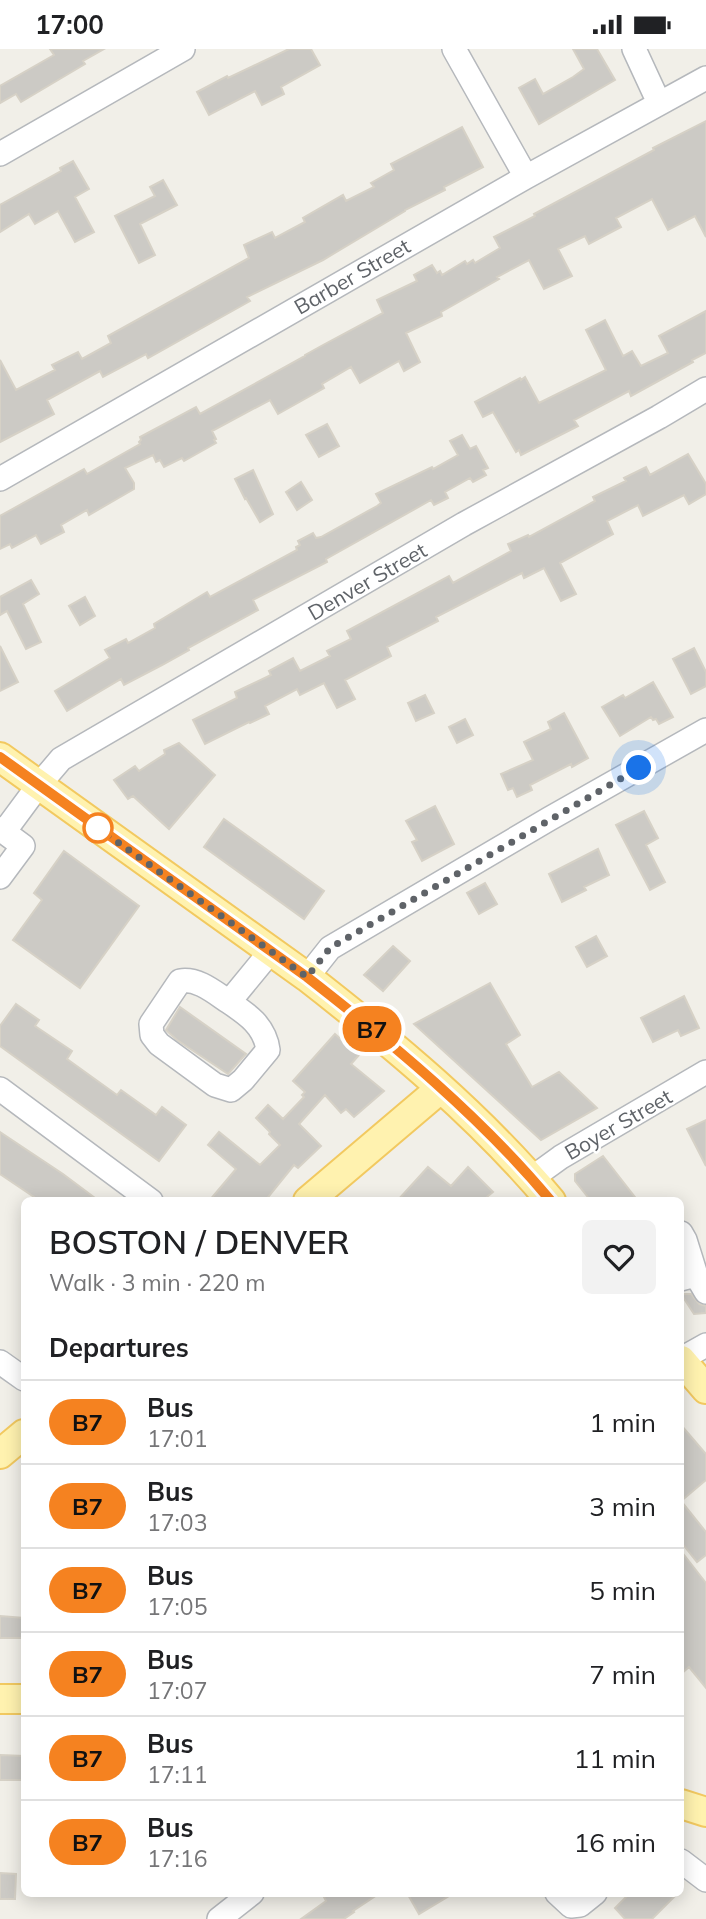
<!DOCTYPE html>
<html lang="en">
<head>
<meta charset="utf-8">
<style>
	:root { --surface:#fff; --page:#f2f2f2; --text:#202124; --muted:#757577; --line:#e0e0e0 }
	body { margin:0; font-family:Mulish,sans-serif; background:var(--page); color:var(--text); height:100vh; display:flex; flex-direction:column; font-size:26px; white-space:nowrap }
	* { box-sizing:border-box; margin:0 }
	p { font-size:23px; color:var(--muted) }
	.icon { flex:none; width:38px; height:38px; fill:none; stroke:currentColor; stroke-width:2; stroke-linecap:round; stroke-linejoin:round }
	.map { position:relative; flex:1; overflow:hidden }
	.drawer { position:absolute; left:21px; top:1148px; width:663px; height:700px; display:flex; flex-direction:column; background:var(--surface); border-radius:10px; box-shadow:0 4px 18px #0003 }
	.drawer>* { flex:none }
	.badge { padding:0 14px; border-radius:23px; font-size:24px; line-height:46px }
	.you { position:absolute; width:35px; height:35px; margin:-18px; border:5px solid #fff; border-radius:50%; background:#1a73e8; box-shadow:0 0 0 10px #1a73e833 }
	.map>.badge { position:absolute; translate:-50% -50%; box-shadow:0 0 0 4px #fff }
	h2 { padding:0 28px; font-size:26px; line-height:63px }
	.round { display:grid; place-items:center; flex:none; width:74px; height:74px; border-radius:10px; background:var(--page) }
	.overview { display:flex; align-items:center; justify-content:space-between; height:119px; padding:0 28px }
	h1 { font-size:33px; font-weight:600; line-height:52px }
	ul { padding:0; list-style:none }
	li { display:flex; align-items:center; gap:21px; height:84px; padding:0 28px; border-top:2px solid var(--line) }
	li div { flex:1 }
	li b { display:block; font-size:26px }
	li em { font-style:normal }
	li .badge { min-width:77px; font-weight:700; text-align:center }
	.status { display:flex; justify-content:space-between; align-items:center; height:49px; padding:0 35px; background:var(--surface); direction:ltr }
	.status svg { height:19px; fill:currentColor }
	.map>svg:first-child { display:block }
	.building { fill:#cccac5; stroke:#d6d1c6; stroke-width:2 }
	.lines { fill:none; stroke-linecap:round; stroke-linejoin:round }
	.minor-casing { stroke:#b5b8bc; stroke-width:26 }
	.major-casing { stroke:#f2c960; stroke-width:32 }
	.minor { stroke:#fff; stroke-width:23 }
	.major { stroke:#fff2af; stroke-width:28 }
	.line-casing { stroke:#fff; stroke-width:16 }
	.line { stroke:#f58220; stroke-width:10 }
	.walk { stroke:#5f6368; stroke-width:7; stroke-dasharray:0 12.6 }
	.stop-dot { fill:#fff; stroke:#f58220; stroke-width:3.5 }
	.labels { text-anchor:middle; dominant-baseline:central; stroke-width:5; stroke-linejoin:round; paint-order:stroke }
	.street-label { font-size:21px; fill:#5f6368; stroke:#fff }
</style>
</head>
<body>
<div class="status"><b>17:00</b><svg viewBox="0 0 49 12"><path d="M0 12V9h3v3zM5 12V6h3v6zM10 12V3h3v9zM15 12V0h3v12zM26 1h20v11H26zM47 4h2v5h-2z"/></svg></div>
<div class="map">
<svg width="706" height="1870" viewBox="0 0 706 1870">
	<rect width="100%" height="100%" fill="#f1efe8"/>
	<path class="building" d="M50 0H104L83 12 85 15 21 53 16 45 0 54V37L54 6Z
		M289 0H311L320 16 281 38 284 45 262 56 255 42 209 66 197 43 227 27 228 29Z
		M573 0H597L615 31 539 75 519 39 535 30 543 45 573 28 584 20Z
		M706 72V188L695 167 668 181 652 150 616 169 621 178 589 195 585 187 558 200 572 227 544 240 529 211 497 228 499 230 441 263 442 267 406 284 420 313 404 322 399 312 360 334 351 318 322 335 324 339 278 365 270 351 212 382 216 390 214 391 216 394 184 412 182 409 164 418 160 411 156 413 153 406 125 419 134 434V440L89 466 87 461 61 476 64 483 41 495 36 486 12 499 10 495 0 500V467L84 420 87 425 140 395 139 393 141 391 140 388 196 358 200 365 305 307V306L323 296 383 264 377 251 417 232 414 226 432 216 437 224 440 222 442 226 465 212 467 215 473 211 475 214 500 199 494 188 535 167 534 165 654 101 653 99Z
		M462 78 483 118 444 138 445 141 405 161V162L323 211 247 248 250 252 148 309 146 305 103 328 100 322 47 351 54 365 0 393V311L16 341 55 321 52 316 78 303 82 310 111 294 108 287 249 209 244 196 272 183 275 189 305 173 303 169 343 146 346 152 374 138 371 134 394 121 391 115Z
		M73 112 89 140 75 148 94 183 75 193 58 162 35 175 29 165 0 183V156L61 122 60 119Z
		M163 131 177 156 140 175 155 206 139 214 115 167 155 147 150 138Z
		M706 262V304L692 311 693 313 631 347 629 342 574 371 578 377 521 406 519 401 516 403 493 363 483 368 475 353 520 329 521 331 525 328 539 354 606 321 586 281 605 271 623 307 632 302 641 317 668 304 659 287Z
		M327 375 339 397 319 408 306 386Z
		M462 386 470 400 476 397 488 419 483 421 486 426 473 433 470 429 445 443 448 449 434 456 431 451 326 510 327 513 253 551 258 561 188 599 189 601 162 616 124 636 121 630 67 662 55 642 110 609 105 601 126 590 128 594 155 579 154 575 207 543 210 548 297 501 296 498 300 496 298 492 313 484 316 489 321 488 377 457 381 454 376 445 432 418 433 420 458 406 450 392Z
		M688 405 706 435V445L689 455 684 446 643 467 638 456 607 472 613 485 560 514 576 545 561 552 544 519 524 529 522 524 436 568 438 572 387 598 391 607 345 631 355 650 337 659 324 634 300 646 297 640 265 657 269 665 250 674 249 673 205 695 193 671 237 649 235 643 271 626 269 622 293 609 300 622 330 607 327 602 351 590 347 582 449 527 453 534 511 502 508 495 528 486 529 488 595 452 593 448 626 432 624 429 646 418 650 426Z
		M253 421 273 465 260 473 246 449 245 450 235 430Z
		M301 433 312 451 297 461 286 443Z
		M31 531 39 545 23 555 41 593 26 600 7 562 0 566V548Z
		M85 548 95 567 80 576 69 557Z
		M0 597 18 633 0 642Z
		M694 599 706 623V637L691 645 673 610Z
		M653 633 673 668 659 675 656 670 653 671 651 668 620 687 602 658 623 646 625 649Z
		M425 646 434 664 416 672 408 654Z
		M564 664 588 709 572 718 571 715 530 736 532 741 517 748 513 739 508 741 501 725 533 711 524 693 551 680 548 673Z
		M465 670 473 686 457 694 449 678Z
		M179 694 215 726 169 780 133 747 128 750 114 731 135 717 139 722 165 705 164 701Z
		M435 757 454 795 422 812 412 793 417 791 406 772Z
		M644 762 658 789 646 796 665 833 650 841 616 776Z
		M224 770 324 842 304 870 204 798Z
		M598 800 609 826 584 838 586 841 562 853 549 825Z
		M64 802 139 857 80 939 13 891 42 851 34 844Z
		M485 834 497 855 479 865 467 844Z
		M596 887 607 907 587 918 576 898Z
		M393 897 410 912 383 942 364 926Z
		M490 934 520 986 506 995 532 1038 559 1023 597 1059 541 1091 414 975Z
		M684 947 699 979 681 987 678 981 653 993 641 969Z
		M16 955 39 971 35 977 72 1002 67 1010 117 1046 121 1041 156 1066 162 1058 186 1076 159 1112 0 997V977Z
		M180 958 246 1005 228 1025 177 991 166 981Z
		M335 985 359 1006 351 1015 384 1042 354 1068 346 1060 341 1064 325 1046 299 1075 321 1097 298 1119 294 1116 265 1152H209L236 1120 208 1096 219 1083 260 1116 280 1096 269 1085 270 1083 256 1069 268 1056 283 1070 304 1048 302 1046 305 1043 293 1032Z
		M706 1071V1117L687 1080Z
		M0 1083 63 1125 99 1152H40L0 1125Z
		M603 1107 638 1152H591L575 1132V1125Z
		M428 1118 451 1137 468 1118 493 1143 482 1152H397Z
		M681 1245H691L699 1255 706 1257V1264L694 1265Z
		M681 1376 706 1405V1431L681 1452Z
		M681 1452 706 1483V1506L697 1513 681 1493Z
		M681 1502 706 1534V1639L689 1618 681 1625Z
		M0 1567 24 1569V1589H0Z
		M0 1706 24 1707V1731H0Z
		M0 1824 16 1825 15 1850H0Z
		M322 1844H380L353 1862 354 1863 344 1870H301L326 1852Z
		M407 1844H454L419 1865Z
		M630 1844H678L652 1870H625L615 1859Z"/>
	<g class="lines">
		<g class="minor-casing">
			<path id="minor" d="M454 0 526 128
				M634 0 659 54
				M0 105 183 0
				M0 430 526 128 706 29
				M0 780 23 797 0 828
				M4 783 38 737 61 710 464 475 659 368 706 340
				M307 928 330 899 549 770 706 681
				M229 953C247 965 265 977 268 1001L243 1031 231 1041 215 1036 159 995 152 986 151 975 180 932C198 929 214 943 229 953L271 902
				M0 1040 151 1152
				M532 1129 561 1108 706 1023
				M681 1184 685 1191 696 1226
				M681 1230 696 1226 706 1243
				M681 1310 706 1296
				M0 1313 24 1330
				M681 1812 706 1831
				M557 1844 571 1857 580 1856 595 1844
				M219 1870 252 1844"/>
		</g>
		<g class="major-casing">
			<path id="major" d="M0 708 307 928C393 995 480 1067 551 1152
				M308 1152 440 1040
				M681 1311 706 1340
				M0 1405 24 1385
				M0 1650H24
				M681 1755 706 1763"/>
		</g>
		<use href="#minor" class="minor"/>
		<use href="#major" class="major"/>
	</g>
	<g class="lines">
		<g class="line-casing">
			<path id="line" d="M0 708 307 928C393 995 480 1067 551 1152"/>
		</g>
		<use href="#line" class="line"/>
		<path class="walk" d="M98 779 307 928 330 899 639 719"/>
	</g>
	<circle class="stop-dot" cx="98" cy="779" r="14"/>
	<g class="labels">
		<g class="street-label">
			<text transform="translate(352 227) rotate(-30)">Barber Street</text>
			<text transform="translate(367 532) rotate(-30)">Denver Street</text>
			<text transform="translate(618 1075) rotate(-30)">Boyer Street</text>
		</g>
	</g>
</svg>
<div class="you" style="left:639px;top:719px"></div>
<b class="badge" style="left:372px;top:980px;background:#f58220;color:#111">B7</b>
<section class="drawer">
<div class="overview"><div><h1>BOSTON / DENVER</h1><p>Walk · 3 min · 220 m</p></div><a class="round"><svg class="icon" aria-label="heart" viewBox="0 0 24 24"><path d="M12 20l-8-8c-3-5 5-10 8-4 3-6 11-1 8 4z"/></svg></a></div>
<h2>Departures</h2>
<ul>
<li><span class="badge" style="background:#f58220;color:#111">B7</span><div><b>Bus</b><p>17:01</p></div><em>1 min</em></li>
<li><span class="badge" style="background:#f58220;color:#111">B7</span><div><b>Bus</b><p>17:03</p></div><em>3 min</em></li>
<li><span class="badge" style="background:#f58220;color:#111">B7</span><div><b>Bus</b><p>17:05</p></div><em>5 min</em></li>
<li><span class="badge" style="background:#f58220;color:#111">B7</span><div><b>Bus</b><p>17:07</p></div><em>7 min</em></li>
<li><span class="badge" style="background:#f58220;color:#111">B7</span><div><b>Bus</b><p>17:11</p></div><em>11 min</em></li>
<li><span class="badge" style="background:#f58220;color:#111">B7</span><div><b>Bus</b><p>17:16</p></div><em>16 min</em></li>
</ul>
</section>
</div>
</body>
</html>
